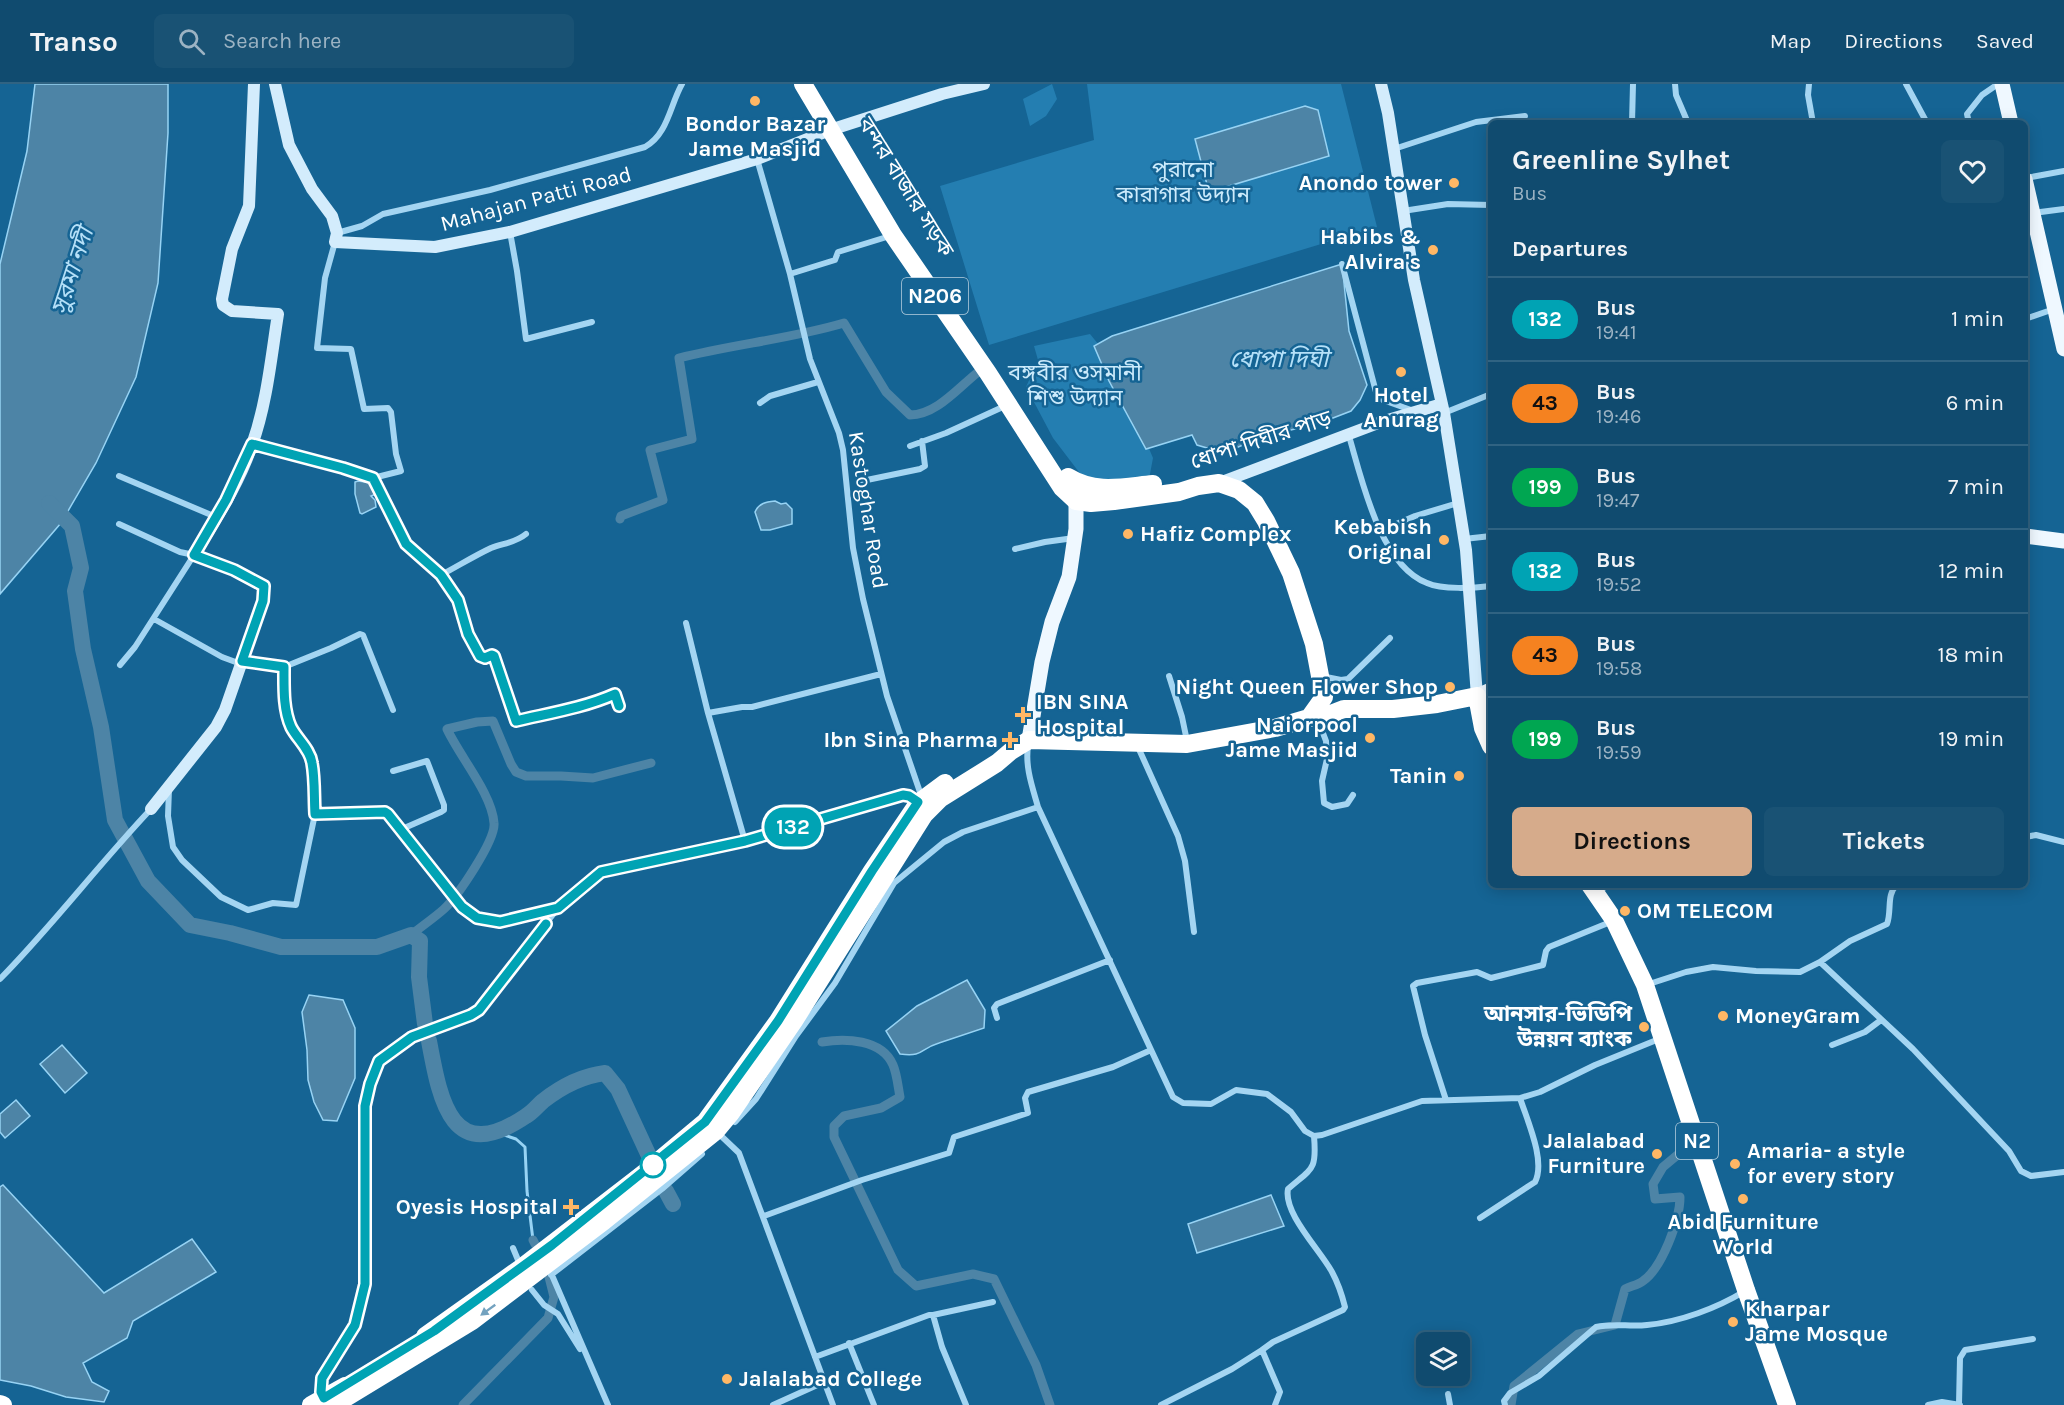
<!DOCTYPE html>
<html lang="en">
<head>
<meta charset="utf-8">
<style>
	:root { --surface:#104b6f; --page:#195274; --text:#f1f3f6; --muted:#9cb3c3; --line:#306382; --accent:#d6ab8b }
	body { margin:0; font-family:Karla,"Noto Sans Bengali",sans-serif; background:var(--page); color:var(--text); height:100vh; display:flex; flex-direction:column; font-size:22px; white-space:nowrap }
	* { box-sizing:border-box; margin:0 }
	p { font-size:20px; color:var(--muted) }
	.icon { flex:none; width:33px; height:33px; fill:none; stroke:currentColor; stroke-width:2; stroke-linecap:round; stroke-linejoin:round }
	.map { position:relative; flex:1; overflow:hidden }
	.drawer { position:absolute; left:1488px; top:36px; width:540px; height:768px; display:flex; flex-direction:column; background:var(--surface); border-radius:9px; box-shadow:0 3px 15px #0003,0 0 0 2px var(--line) }
	.drawer>* { flex:none }
	.badge { padding:0 12px; border-radius:20px; font-size:21px; line-height:39px }
	.fabs { position:absolute; left:1416px; top:1248px; display:grid; gap:12px }
	.fabs a { display:grid; place-items:center; width:54px; height:54px; border-radius:9px; background:var(--surface); box-shadow:0 3px 15px #0003,0 0 0 2px var(--line); font-size:30px }
	.map>.badge { position:absolute; translate:-50% -50%; box-shadow:0 0 0 3px #fff }
	h2 { padding:0 24px; font-size:22px; line-height:54px }
	.round { display:grid; place-items:center; flex:none; width:63px; height:63px; border-radius:9px; background:var(--page) }
	.head { display:flex; align-items:center; justify-content:space-between; height:102px; padding:0 24px }
	h1 { font-size:28px; font-weight:700; line-height:45px }
	.cta { display:flex; gap:12px; margin-top:auto; padding:12px 24px }
	.cta a { flex:1; height:69px; border-radius:9px; background:var(--accent); color:#111; font-size:24px; font-weight:700; line-height:69px; text-align:center }
	.cta a+a { background:var(--page); color:var(--text) }
	ul { padding:0; list-style:none }
	li { display:flex; align-items:center; gap:18px; height:84px; padding:0 24px; border-top:2px solid var(--line) }
	li div { flex:1 }
	li b { display:block; font-size:22px }
	li em { font-style:normal }
	li .badge { min-width:66px; font-weight:700; text-align:center }
	header { display:flex; align-items:center; gap:36px; box-sizing:border-box; height:84px; padding:0 30px; background:var(--surface); border-bottom:2px solid var(--line) }
	header strong { font-size:28px }
	nav { display:flex; gap:33px; margin-inline-start:auto; font-size:21px }
	.search { width:420px; height:54px; background:var(--page); display:flex; align-items:center; gap:15px; box-sizing:border-box; padding:0 21px; border-radius:9px; color:var(--muted); font-size:22px }
	.map>svg:first-child { display:block }
	.green { fill:#247eb1 }
	.water { fill:#4d84a6; stroke:#97d3f4; stroke-width:1.5 }
	.lines { fill:none; stroke-linecap:round; stroke-linejoin:round }
	.stream { stroke:#97d3f4; stroke-width:3 }
	.canal { stroke:#4d84a6; stroke-width:9 }
	.river { stroke:#4d84a6; stroke-width:16 }
	.street { stroke:#a4d5f2; stroke-width:6 }
	.secondary { stroke:#d3ecfc; stroke-width:12 }
	.primary { stroke:#eff8ff; stroke-width:15 }
	.highway { stroke:#fff; stroke-width:18 }
	.oneway { fill:#73a2bf }
	.line-casing { stroke:#fff; stroke-width:14 }
	.line { stroke:#00a3b4; stroke-width:9 }
	.poi-dot { fill:#ffb765; stroke:#156494; stroke-width:2 }
	.stop-dot { fill:#fff; stroke:#00a3b4; stroke-width:3 }
	.labels { text-anchor:middle; dominant-baseline:central; stroke-width:5; stroke-linejoin:round; paint-order:stroke }
	.shield { fill:#156494; stroke:#b9d0df; stroke-width:1.5 }
	.shield-label { font-size:21px; font-weight:bold; fill:#fff }
	.poi-label { font-size:22px; font-weight:bold; fill:#fff; stroke:#156494; text-anchor:end }
	.park-label { font-size:22px; fill:#ccebfc; stroke:#156494 }
	.street-label { font-size:22px; fill:#fff; stroke:#156494 }
	.water-label { font-size:24px; font-style:italic; fill:#b5e0f8; stroke:#156494 }
</style>
</head>
<body>
<header>
<strong>Transo</strong>
<div class="search"><svg class="icon" aria-label="search" viewBox="0 0 24 24"><circle cx="10" cy="10" r="6"/><path d="M15 15l6 6"/></svg>Search here</div>
<nav><a>Map</a><a>Directions</a><a>Saved</a></nav>
</header>
<div class="map">
<svg width="2064" height="1321" viewBox="0 0 2064 1321">
	<rect width="100%" height="100%" fill="#156494"/>
	<path class="green" d="M1052 0 1057 15 1046 32 1030 42 1023 15Z
		M1087 0H1341L1377 143 989 261 940 102 1094 56Z
		M1090 250 1112 277 1153 374 1149 395 1085 396 1053 354 1026 303 1038 276 1034 262Z"/>
	<path class="water" d="M35 0H168V49L158 199 136 293 96 379 61 439 0 510V180L27 67Z
		M1305 22 1318 26 1329 72 1209 108 1195 55Z
		M1342 180 1349 247 1367 301 1360 316 1351 327 1320 339 1262 353 1224 369 1197 361 1192 351 1146 365 1109 297 1094 262 1112 252Z
		M358 397 373 399 376 410 371 412 375 416 376 423 362 430 360 429 355 410V398Z
		M775 417 781 420 786 419 792 425V440L770 446H761L755 428C759 419 766 418 775 417Z
		M967 896 985 926 984 944C969 949 954 954 939 959 919 965 925 973 900 970L886 947 917 922Z
		M309 911 343 916 355 944V994L337 1037 323 1036 314 1018 308 996 307 966 302 928Z
		M62 961 87 989 65 1009 40 980Z
		M16 1016 30 1032 5 1054 0 1048V1030Z
		M3 1101 104 1209 192 1155 216 1188 133 1237 127 1254 83 1279 92 1298 109 1307 104 1318 66 1313 31 1302 0 1296V1103Z
		M1271 1111 1284 1142 1197 1169 1188 1140Z"/>
	<g class="lines">
		<path class="stream" d="M495 1048 516 1055 525 1063 527 1107 533 1156"/>
		<path class="canal" d="M620 435 621 432 663 416 650 366 692 355 679 274C734 260 790 255 844 239L886 308 910 331C936 331 958 304 977 289
			M411 851C422 842 434 834 444 825 457 813 496 756 494 739 492 710 460 673 447 645L477 638 493 637 511 680 516 688 526 692H561L593 694 651 679
			M822 958C845 954 882 955 893 981 897 990 898 1003 900 1013L881 1024 844 1032 834 1042V1053L898 1186 916 1202 973 1190 994 1195 1036 1281 1050 1321
			M533 1156 535 1160
			M463 1321 548 1234 554 1213 549 1193
			M1511 1321 1514 1302 1578 1250 1615 1241 1625 1205C1631 1202 1638 1201 1643 1197 1662 1184 1680 1136 1680 1113L1655 1115 1653 1100 1663 1083 1687 1063"/>
		<path class="river" d="M49 419 72 442 81 484 75 507 83 565 101 643 115 736 148 797 190 841 230 849 281 863H377L411 851 420 857 419 893 425 940
			M429 957C440 1016 451 1083 526 1032 533 1028 537 1022 543 1017 562 1002 581 992 605 989L618 1005 649 1072
			M666 1107 673 1120"/>
		<path class="street" d="M1675 0 1676 11 1688 39
			M1809 0 1808 11 1813 39
			M1906 0 1927 39
			M1632 39 1633 0
			M1969 39 1967 30 1982 11 1998 0
			M1394 65 1476 38 1525 32
			M757 75 790 190 810 275 839 349 843 366 853 464 863 515 887 612 922 714
			M2026 94 2064 87
			M1403 127 1448 120 1491 121
			M2025 130 2064 125
			M510 148 517 187 526 255 592 238
			M337 149 362 142 383 130 490 106 645 63C668 50 670 21 682 0
			M335 158 325 194 317 264 351 265 364 325 388 324 391 328 396 370 401 387 373 394
			M1342 180 1376 308 1383 316 1411 326
			M790 190 835 176 838 168 890 152
			M2025 235 2054 225
			M760 319 770 312 818 298
			M1444 329 1491 310
			M1349 352C1362 396 1380 481 1427 499 1442 506 1474 504 1491 502
			M252 360 373 394 406 460 441 491 457 516 468 550 480 572 485 574 492 571 494 572 516 637C550 629 583 624 615 611L619 622
			M910 362 946 349 1005 322
			M119 392 216 433
			M862 397 920 385 925 382 922 357
			M119 440 180 468 194 471 135 563 120 581
			M1380 447 1415 432 1458 419
			M1464 455 1491 452
			M1015 465 1045 458 1074 454
			M441 491C458 482 474 472 491 464 504 459 515 459 526 450
			M154 535 222 573 241 580
			M686 539 708 629 745 757
			M243 577 284 583C284 603 283 625 291 643 297 655 310 665 312 679 315 695 314 714 315 730L385 728 388 730 462 823C490 847 526 831 558 824
			M284 583 331 564 360 550 363 551 393 626
			M1169 592 1182 633 1187 657
			M1321 592 1341 596 1348 595 1390 554
			M708 629 742 623H752L881 590
			M1318 636 1326 657 1327 675 1322 697 1324 719 1332 723 1347 720 1353 711
			M1028 662C1025 683 1032 702 1038 723L1173 1013 1183 1019 1211 1020 1236 1006 1267 1010 1291 1028 1305 1047 1314 1052 1322 1051 1422 1017 1520 1014 1540 1008 1595 981 1659 955
			M1138 663 1178 752 1185 777 1194 848
			M393 687 427 677 444 721V726L441 728 402 745
			M169 705 168 732 173 763 182 776 221 813 248 826 273 819 296 821 315 730
			M2025 753 2036 751 2064 758
			M1596 808 1609 801
			M1820 878 1913 965 2009 1067 2021 1087 2031 1092 2064 1088
			M0 895C53 841 99 780 151 725
			M1646 901 1686 888 1713 883 1756 887 1800 888 1820 878 1850 857 1887 840C1892 827 1886 810 1897 801
			M997 934 994 924 997 920 1110 876
			M1832 961 1865 948 1881 936
			M1446 1016 1425 951 1413 902 1417 899 1477 888 1491 894 1543 881 1546 867 1549 863 1613 837
			M735 1038 756 1015 796 952 835 899 894 799 944 758 963 748 1038 723
			M717 1048 739 1069 833 1321
			M764 1132 862 1096 949 1069 954 1053 1028 1029 1025 1014 1028 1008 1113 983 1151 966
			M1480 1134 1535 1098C1546 1077 1527 1036 1520 1014
			M513 1164 518 1176
			M551 1189 608 1321
			M551 1191 662 1105 702 1070
			M532 1206 544 1221 558 1230 580 1265
			M933 1231 942 1263 966 1321
			M849 1259 874 1321
			M815 1273 929 1231H933L993 1218
			M1448 1310 1450 1321
			M323 1311V1294L355 1241 365 1200V1022L370 1000 379 977 412 953 472 931 479 926 558 824 601 788 745 757 903 711 909 712 918 718
			M1959 1320 1960 1274 1965 1266 2033 1255
			M773 1321 824 1298
			M1161 1321 1232 1285 1262 1266
			M1275 1321 1280 1308 1262 1266 1273 1258 1343 1226 1345 1223C1342 1211 1338 1199 1332 1188 1320 1166 1283 1129 1288 1105 1312 1084 1317 1087 1314 1052
			M1505 1321 1504 1317 1510 1309 1539 1292 1596 1243C1613 1239 1630 1243 1647 1241 1680 1238 1717 1224 1745 1207
			M1928 1321 1942 1318 1960 1321"/>
		<path class="secondary" d="M275 0 289 61 312 105 332 132 337 149 335 158 435 163 510 148 757 75 830 46 942 10 984 0
			M1381 0 1388 29 1414 196 1444 329 1466 466 1477 612
			M1219 399 1381 338 1442 320
			M151 725 216 643 225 626 263 517V502L234 486 194 471C215 436 239 400 252 361 267 319 271 274 278 230L232 227 223 221 222 215 232 165 249 122 254 0"/>
		<path class="primary" d="M2002 0 2011 39
			M2025 95 2064 265
			M2025 452 2064 457
			M1477 612 1491 606
			M1029 656 1042 578 1052 538 1069 493 1076 445V417L1082 409"/>
		<path class="highway" d="M803 0 893 151 988 289 1062 404 1076 417
			M1068 393C1096 410 1122 403 1153 400
			M1076 417 1091 419 1114 417 1179 408 1198 402 1219 399 1239 406 1255 419 1266 437 1291 489 1314 560 1324 613 1309 634
			M1590 801 1614 836 1645 901 1746 1206 1787 1321
			M425 1252 525 1181 643 1090 705 1038 778 937 872 787 918 719 945 699
			M0 1320 3 1321
			M311 1321 345 1302
			M334 1321 472 1237 604 1137 716 1047 731 1029 794 937 924 731 941 714 997 679 1011 667 1029 656 1187 660 1275 644 1309 634 1326 632 1344 625H1393L1437 620 1477 612 1483 644 1491 662"/>
	</g>
	<defs><path id="oneway-solid" d="M-6-.8H1V-3.2L6.5 0L1 3.2V.8H-6Z" transform="scale(1.5)"/></defs>
	<use class="oneway" href="#oneway-solid" transform="translate(488 1226) rotate(144)"/>
	<g class="lines">
		<g class="line-casing">
			<path id="line" d="M546 840 479 926 471 931 412 953 379 977 370 1000 365 1022V1200L355 1241 322 1294 321 1308 324 1314 434 1247 471 1220 552 1161 705 1038 778 937 872 787 918 718 909 712 903 711 745 757 601 788 558 824 500 838 477 834 462 823 388 730 385 728 315 730C314 714 315 695 312 679 310 665 297 655 291 643 283 625 284 603 284 583L242 577 263 517 264 502 234 486 194 471 226 416 252 360 343 384 373 394 406 460 441 491 458 516 468 550 480 572 485 574 492 571 494 572 516 637C550 629 583 624 615 610L619 622"/>
		</g>
		<use href="#line" class="line"/>
	</g>
	<g class="poi-dot">
		<circle cx="755" cy="17" r="6"/>
		<circle cx="1454" cy="99" r="6"/>
		<circle cx="1433" cy="166" r="6"/>
		<circle cx="1401" cy="288" r="6"/>
		<circle cx="1128" cy="450" r="6"/>
		<circle cx="1444" cy="456" r="6"/>
		<circle cx="1450" cy="603" r="6"/>
		<path d="M1020 622h6v6h6v6h-6v6h-6v-6h-6v-6h6z"/>
		<circle cx="1370" cy="654" r="6"/>
		<path d="M1007 647h6v6h6v6h-6v6h-6v-6h-6v-6h6z"/>
		<circle cx="1459" cy="692" r="6"/>
		<circle cx="1625" cy="827" r="6"/>
		<circle cx="1723" cy="932" r="6"/>
		<circle cx="1644" cy="943" r="6"/>
		<circle cx="1657" cy="1070" r="6"/>
		<circle cx="1735" cy="1080" r="6"/>
		<circle cx="1743" cy="1115" r="6"/>
		<path d="M568 1114h6v6h6v6h-6v6h-6v-6h-6v-6h6z"/>
		<circle cx="1733" cy="1238" r="6"/>
		<circle cx="727" cy="1295" r="6"/>
	</g>
	<circle class="stop-dot" cx="653" cy="1081" r="12"/>
	<g class="labels">
		<g class="shield">
			<rect x="902" y="194" width="66" height="36" rx="4.5"/>
			<rect x="1676" y="1039" width="42" height="36" rx="4.5"/>
		</g>
		<g class="shield-label">
			<text x="935" y="212">N206</text>
			<text x="1697" y="1057">N2</text>
		</g>
		<g class="poi-label">
			<text x="755" y="40" text-anchor="middle">Bondor Bazar<tspan x="755" dy="25">Jame Masjid</tspan></text>
			<text x="1442" y="99">Anondo tower</text>
			<text x="1421" y="153">Habibs &amp;<tspan x="1421" dy="25">Alvira's</tspan></text>
			<text x="1401" y="311" text-anchor="middle">Hotel<tspan x="1401" dy="25">Anurag</tspan></text>
			<text x="1432" y="443">Kebabish<tspan x="1432" dy="25">Original</tspan></text>
			<text x="1140" y="450" text-anchor="start">Hafiz Complex</text>
			<text x="1438" y="603">Night Queen Flower Shop</text>
			<text x="1036" y="618" text-anchor="start">IBN SINA<tspan x="1036" dy="25">Hospital</tspan></text>
			<text x="1358" y="641">Naiorpool<tspan x="1358" dy="25">Jame Masjid</tspan></text>
			<text x="998" y="656">Ibn Sina Pharma</text>
			<text x="1447" y="692">Tanin</text>
			<text x="1637" y="827" text-anchor="start">OM TELECOM</text>
			<text x="1632" y="930">আনসার-ভিডিপি<tspan x="1632" dy="25">উন্নয়ন ব্যাংক</tspan></text>
			<text x="1735" y="932" text-anchor="start">MoneyGram</text>
			<text x="1645" y="1057">Jalalabad<tspan x="1645" dy="25">Furniture</tspan></text>
			<text x="1747" y="1067" text-anchor="start">Amaria- a style<tspan x="1747" dy="25">for every story</tspan></text>
			<text x="558" y="1123">Oyesis Hospital</text>
			<text x="1743" y="1138" text-anchor="middle">Abid Furniture<tspan x="1743" dy="25">World</tspan></text>
			<text x="1745" y="1225" text-anchor="start">Kharpar<tspan x="1745" dy="25">Jame Mosque</tspan></text>
			<text x="739" y="1295" text-anchor="start">Jalalabad College</text>
		</g>
		<g class="park-label">
			<text x="1183" y="86">পুরানো<tspan x="1183" dy="25">কারাগার উদ্যান</tspan></text>
			<text x="1075" y="289">বঙ্গবীর ওসমানী<tspan x="1075" dy="25">শিশু উদ্যান</tspan></text>
		</g>
		<g class="street-label">
			<text transform="translate(906 103) rotate(58)">বন্দর বাজার সড়ক</text>
			<text transform="translate(536 115) rotate(-15)">Mahajan Patti Road</text>
			<text transform="translate(1261 356) rotate(-18)">ধোপা দিঘীর পাড়</text>
			<text transform="translate(868 426) rotate(81)">Kastoghar Road</text>
		</g>
		<g class="water-label">
			<text transform="translate(72 187) rotate(-72)">সুরমা নদী</text>
			<text x="1279" y="275">ধোপা দিঘী</text>
		</g>
	</g>
</svg>
<div class="fabs">
<a><svg class="icon" aria-label="layers" viewBox="0 0 24 24"><path d="M12 4l9 5-9 5-9-5zM3 14l9 5 9-5"/></svg></a>
</div>
<b class="badge" style="left:793px;top:743px;background:#00a3b4;color:#fff">132</b>
<section class="drawer">
<div class="head"><div><h1>Greenline Sylhet</h1><p>Bus</p></div><a class="round"><svg class="icon" aria-label="heart" viewBox="0 0 24 24"><path d="M12 20l-8-8c-3-5 5-10 8-4 3-6 11-1 8 4z"/></svg></a></div>
<h2>Departures</h2>
<ul>
<li><span class="badge" style="background:#00a3b4;color:#fff">132</span><div><b>Bus</b><p>19:41</p></div><em>1 min</em></li>
<li><span class="badge" style="background:#f58220;color:#111">43</span><div><b>Bus</b><p>19:46</p></div><em>6 min</em></li>
<li><span class="badge" style="background:#00a651;color:#fff">199</span><div><b>Bus</b><p>19:47</p></div><em>7 min</em></li>
<li><span class="badge" style="background:#00a3b4;color:#fff">132</span><div><b>Bus</b><p>19:52</p></div><em>12 min</em></li>
<li><span class="badge" style="background:#f58220;color:#111">43</span><div><b>Bus</b><p>19:58</p></div><em>18 min</em></li>
<li><span class="badge" style="background:#00a651;color:#fff">199</span><div><b>Bus</b><p>19:59</p></div><em>19 min</em></li>
</ul>
<div class="cta"><a>Directions</a><a>Tickets</a></div>
</section>
</div>
</body>
</html>
